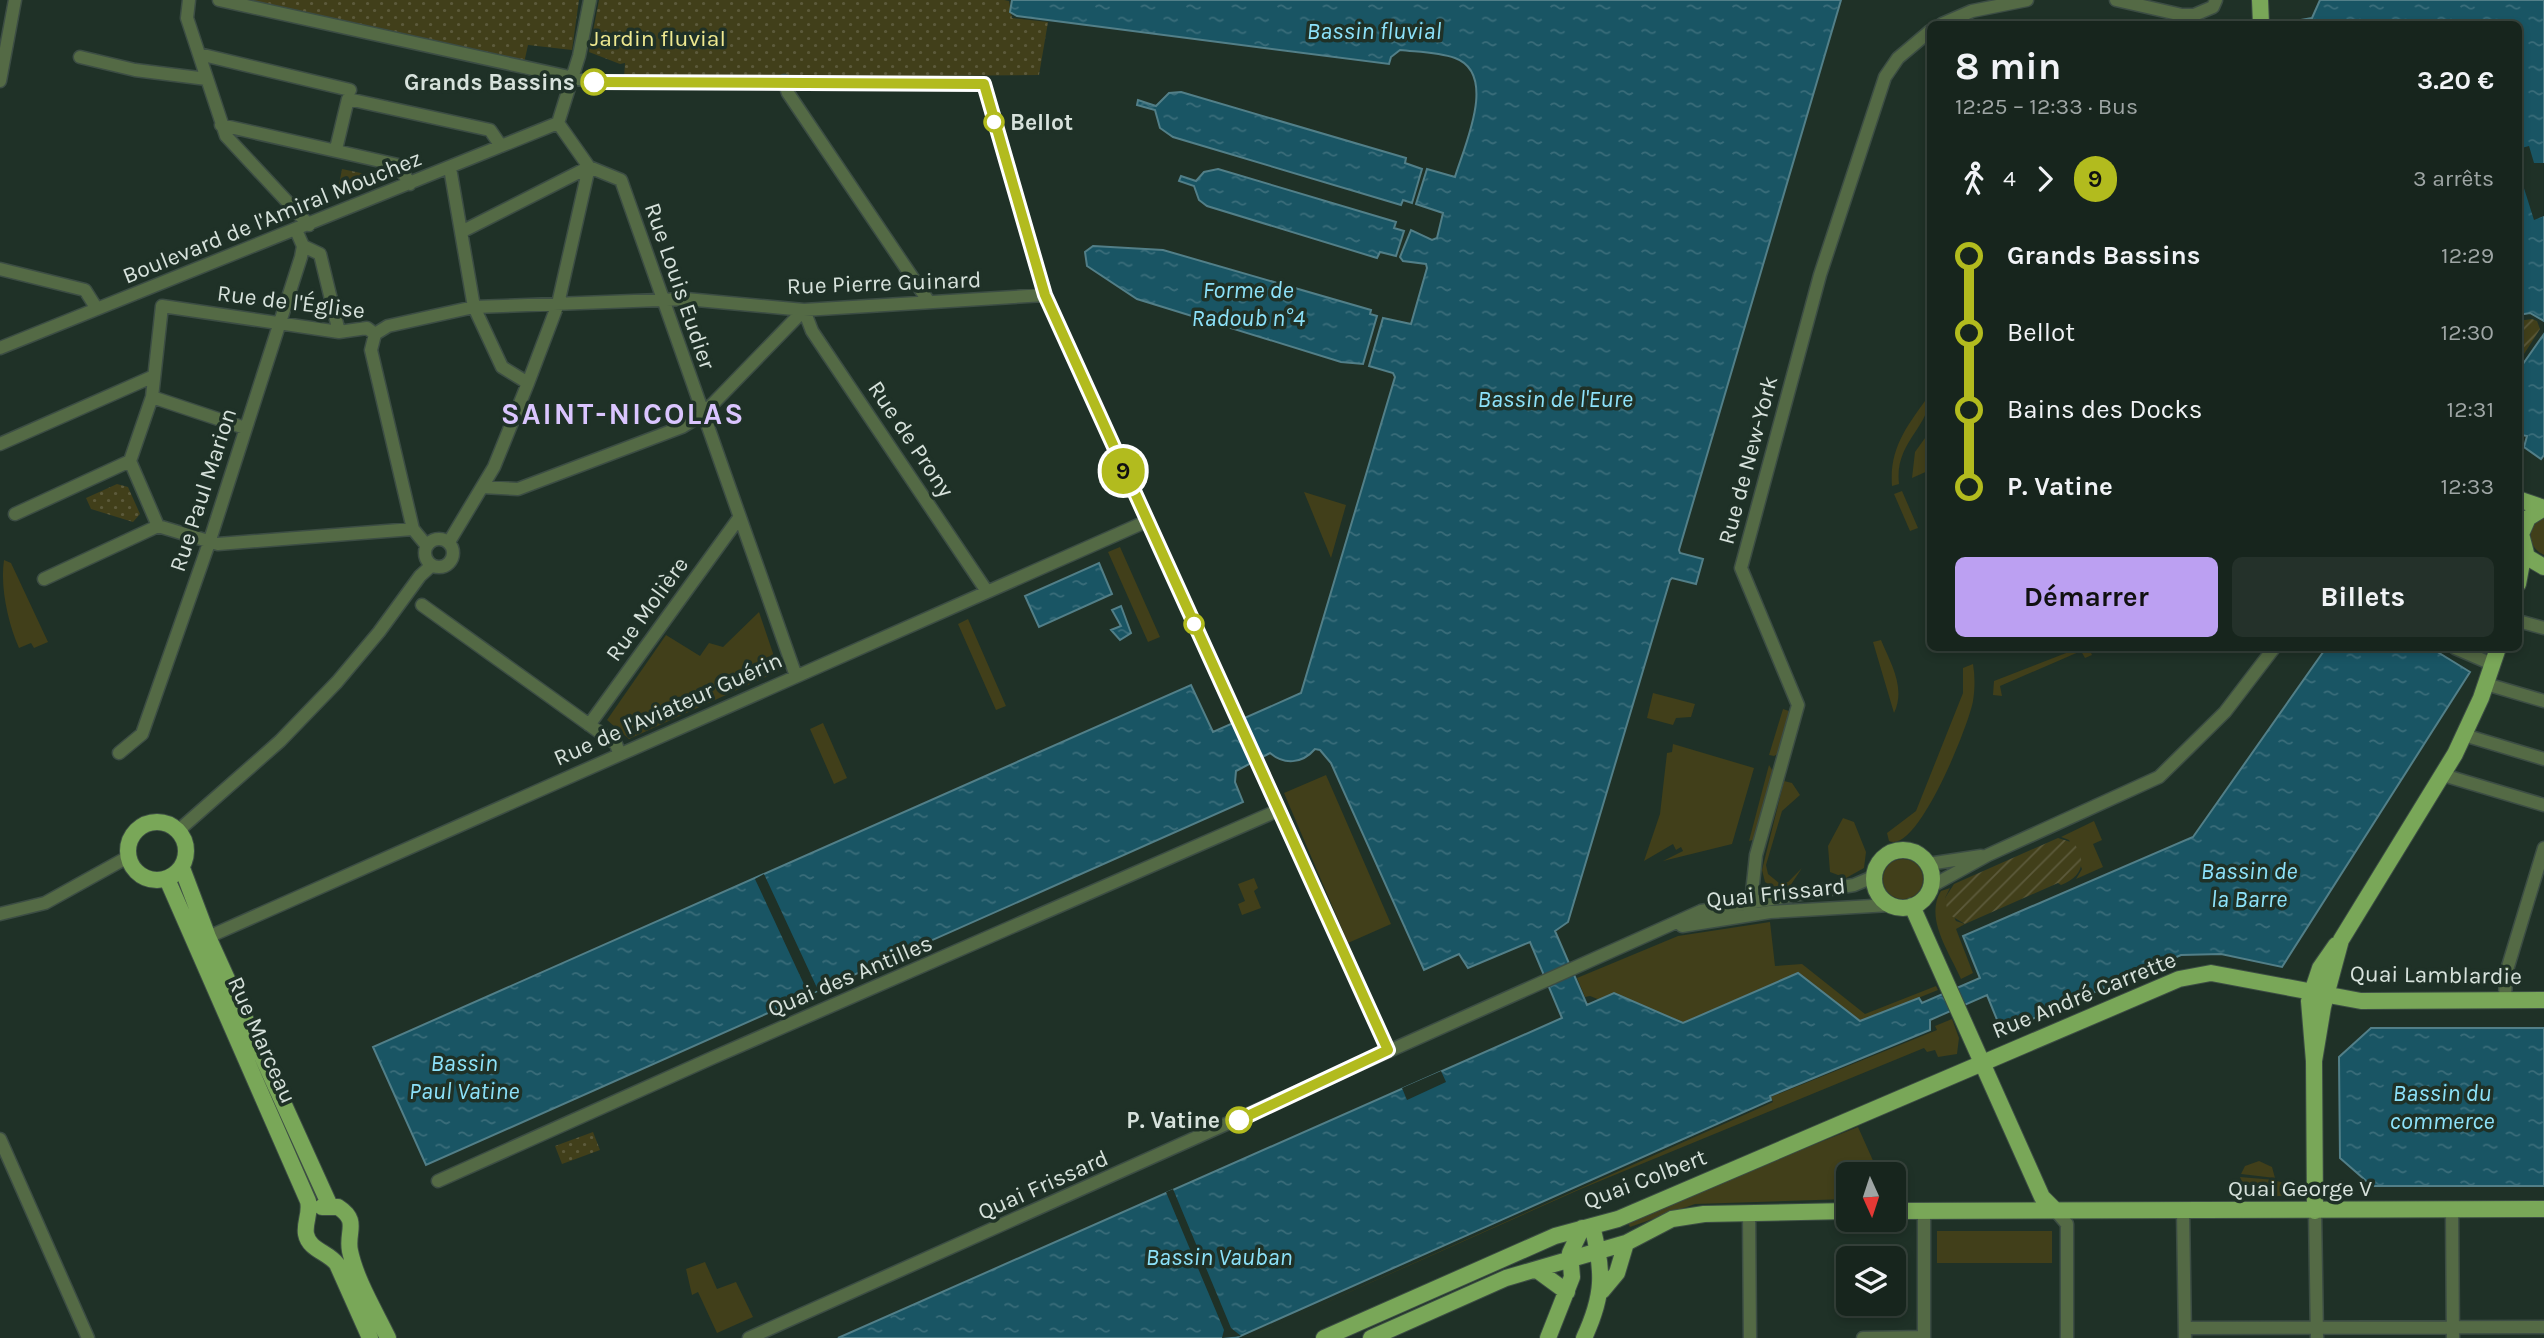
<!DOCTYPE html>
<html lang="fr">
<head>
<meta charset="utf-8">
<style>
	:root { --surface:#17251d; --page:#24312a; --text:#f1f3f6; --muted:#9ea5a4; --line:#36423b; --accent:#bca0f2 }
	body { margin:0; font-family:Karla,sans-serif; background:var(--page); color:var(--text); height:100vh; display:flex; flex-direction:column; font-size:26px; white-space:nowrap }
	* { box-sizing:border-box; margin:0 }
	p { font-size:23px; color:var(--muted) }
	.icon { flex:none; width:38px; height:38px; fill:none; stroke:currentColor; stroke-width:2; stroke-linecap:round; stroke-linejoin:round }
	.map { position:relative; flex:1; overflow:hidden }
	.sheet { position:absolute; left:1927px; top:21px; width:595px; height:630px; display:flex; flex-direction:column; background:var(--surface); border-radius:10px; box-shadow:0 4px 10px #0003,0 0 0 2px var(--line) }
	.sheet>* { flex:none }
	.badge { padding:0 14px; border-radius:23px; font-size:24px; line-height:46px }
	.needle { width:46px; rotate:177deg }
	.fabs { position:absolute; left:1836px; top:1162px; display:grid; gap:14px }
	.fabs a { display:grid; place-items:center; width:70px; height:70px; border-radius:10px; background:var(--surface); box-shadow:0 4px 10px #0003,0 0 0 2px var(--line); font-size:35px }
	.map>.badge { position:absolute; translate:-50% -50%; box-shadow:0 0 0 4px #fff }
	.legs { display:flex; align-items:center; gap:10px; height:77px; padding:0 28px; font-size:23px }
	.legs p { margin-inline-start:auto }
	.headline { display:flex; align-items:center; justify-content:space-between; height:119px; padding:0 28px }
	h1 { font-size:38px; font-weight:700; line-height:52px }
	.action { display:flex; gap:14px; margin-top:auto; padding:14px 28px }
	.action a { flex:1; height:80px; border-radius:10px; background:var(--accent); color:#111; font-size:28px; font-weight:700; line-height:80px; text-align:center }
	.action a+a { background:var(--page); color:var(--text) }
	ul { padding:0 28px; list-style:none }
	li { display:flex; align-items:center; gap:24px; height:77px; font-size:26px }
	li i { display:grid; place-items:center; width:10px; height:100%; margin:0 9px; background:currentColor }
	li i::after { content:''; width:18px; height:18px; margin:-9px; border:5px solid; border-radius:50%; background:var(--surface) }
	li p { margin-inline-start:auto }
	li:first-child i { background:linear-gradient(#0000 50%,currentColor 0) }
	li:last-child i { background:linear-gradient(currentColor 50%,#0000 0) }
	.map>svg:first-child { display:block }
	.grass { fill:#413f1a }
	.park { fill:url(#park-dots) }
	.garden { fill:url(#garden-furrows) }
	.water { fill:url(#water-ripples); stroke:#527f88; stroke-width:2 }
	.pier { fill:#1f3127 }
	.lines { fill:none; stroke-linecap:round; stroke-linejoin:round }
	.minor-casing { stroke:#3c4d44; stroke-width:15 }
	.major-casing { stroke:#3c4d44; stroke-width:18 }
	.minor { stroke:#546a45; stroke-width:12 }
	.major { stroke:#79a758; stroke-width:16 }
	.line-1-casing { stroke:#fff; stroke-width:16 }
	.line-1 { stroke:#b2bb1e; stroke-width:10 }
	.stop-1-dot { fill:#fff; stroke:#b2bb1e; stroke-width:3.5 }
	.labels { text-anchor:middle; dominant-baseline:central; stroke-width:7; stroke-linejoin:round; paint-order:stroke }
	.park-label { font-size:23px; fill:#efe990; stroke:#1f3127 }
	.stop-label { font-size:23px; font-weight:bold; fill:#d7e2dc; stroke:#1f3127; text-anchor:end }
	.street-label { font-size:23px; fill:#d7e2dc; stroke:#1f3127 }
	.water-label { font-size:24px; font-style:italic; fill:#8de2fa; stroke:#1f3127 }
	.district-label { font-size:30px; font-weight:bold; letter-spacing:2px; fill:#dac5fe; stroke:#1f3127 }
</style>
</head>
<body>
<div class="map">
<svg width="2544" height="1338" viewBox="0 0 2544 1338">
	<defs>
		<pattern id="park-dots" width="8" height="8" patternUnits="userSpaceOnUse" patternTransform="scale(1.75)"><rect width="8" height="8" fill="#413f1a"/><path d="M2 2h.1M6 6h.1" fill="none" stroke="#5c5a3b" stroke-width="1.8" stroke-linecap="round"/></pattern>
		<pattern id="garden-furrows" width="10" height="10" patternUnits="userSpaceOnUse" patternTransform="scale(1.75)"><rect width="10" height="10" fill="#413f1a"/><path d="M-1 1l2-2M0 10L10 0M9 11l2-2" fill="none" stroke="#5c5a3b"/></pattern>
		<pattern id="water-ripples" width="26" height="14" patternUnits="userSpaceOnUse" patternTransform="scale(1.75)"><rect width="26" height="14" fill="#195564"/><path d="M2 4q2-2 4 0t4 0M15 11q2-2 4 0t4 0" fill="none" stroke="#3a6d7a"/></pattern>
	</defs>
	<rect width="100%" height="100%" fill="#1f3127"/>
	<path class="grass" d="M1930 394C1930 428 1894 442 1899 484L1892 486C1889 447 1908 425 1930 394Z
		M1930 431V470L1912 478 1915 452Z
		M1902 491 1918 528 1910 531 1894 494Z
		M1304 492 1346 505 1331 558Z
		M2544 516V555C2526 546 2526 526 2544 516Z
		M1120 547 1160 637 1148 642 1108 552Z
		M4 560 11 563 48 642 34 648 31 643 19 648C8 623 0 587 4 560Z
		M759 612 779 671 629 739 607 720 666 635 700 656 709 643 723 647Z
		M968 619 1006 706 996 710 958 624Z
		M1881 640C1891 664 1906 688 1894 713L1873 642Z
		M2079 648H2089L2092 655 2085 658 2081 651 2000 686 2002 696 1993 695 1994 681Z
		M1973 664C1975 676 1975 688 1973 701 1969 725 1917 855 1889 841L1887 833 1916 811 1963 693V668Z
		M1653 693 1695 704 1691 717 1676 718 1673 725 1647 718Z
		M1783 709 1792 712 1780 753 1774 756 1769 755Z
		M823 723 847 778 834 784 810 729Z
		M1673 744 1754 768 1732 844 1663 861 1683 851 1681 847 1676 850 1673 844 1644 861 1660 814 1667 753 1672 752Z
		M1769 765 1774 773 1756 839 1749 841Z
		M1326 775 1391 924 1348 943 1284 793Z
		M1784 781 1792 783 1800 795 1782 811 1766 865 1768 874 1779 883 1788 882 1802 868 1790 886 1778 891 1765 882 1762 870Z
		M1843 818 1854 822 1866 852 1864 868 1846 878 1830 872 1828 846Z
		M2094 821 2102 840 2093 844 2103 867 2076 879 2082 869 2069 840 2061 837Z
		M1883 879a20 20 0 1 1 40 0a20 20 0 1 1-40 0Z
		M1254 878 1258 888 1254 891 1261 908 1242 915 1238 904 1245 901 1238 884Z
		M1950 888 1945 898 1956 921 1965 924 1956 929 1973 973 1961 979C1950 953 1924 918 1941 891Z
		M1770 922 1775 966 1802 964 1865 1014 1936 986 1938 990 1861 1021 1798 973 1682 1023 1614 994 1600 1000 1590 996 1585 997 1577 978 1678 936Z
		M1952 1019 1959 1038 1957 1054 1938 1057 1935 1050 1927 1052 1924 1048 1583 1188 1251 1336 1773 1102 1771 1097 1937 1030 1935 1026Z
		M1858 1127 1879 1174H1848V1199L1695 1204 1630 1227 1626 1220Z
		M2259 1161 2272 1167 2275 1178 2241 1174 2245 1166Z
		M2240 1177 2275 1180 2270 1188 2258 1194 2245 1189Z
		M2277 1181 2299 1187 2298 1193 2294 1196H2268Z
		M1937 1231H2052V1263H1937Z
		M705 1262 717 1289 736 1282 753 1317 717 1333 698 1292 692 1295 686 1269Z"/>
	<path class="park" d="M248 0H579L572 50 528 45 524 63Z
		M599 0H1004L1009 1 1012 18 1048 22 1039 75 624 78 625 63 620 64 589 52Z
		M342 169 375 176 373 182 340 196 337 195Z
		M117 484 128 487 140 514 133 522 91 509 86 498Z
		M593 1132 600 1150 562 1164 555 1146Z"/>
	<path class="garden" d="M2532 319 2537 321 2540 329 2524 354 2518 351V321Z
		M2058 838 2074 843C2088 863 2081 877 2061 885L2058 883 1965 924 1948 914 1945 898 1954 884Z"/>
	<path class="water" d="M1012 0H1841L1679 550 1680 553 1703 559 1696 584 1672 578 1670 580 1568 922 1555 931 1587 1005 1614 993 1683 1023 1798 973 1860 1021 1919 998 1922 1003 1980 978 1963 936 2193 837 2326 648H2431L2470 672 2282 967 2221 954 2181 955 2002 1032 1987 995 1930 1020V1030L1770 1096 1771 1100 1236 1338H838L1562 1018 1530 942 1468 968 1459 954 1424 970 1331 763 1320 750 1315 749C1302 764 1284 765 1270 753L1236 771 1235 782 1243 802 426 1165 373 1047 1191 685 1213 732 1301 693 1395 377 1393 373 1369 366 1383 318 1411 324 1427 268 1426 264 1403 261 1400 257 1411 230 1432 240 1437 238 1443 213 1416 204 1427 169 1455 177C1463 149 1499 74 1455 58 1438 52 1418 52 1400 50L1391 57 1389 64 1017 16 1010 12Z
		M2320 0H2544V321L2530 313 2518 315V24H2304L2295 21 2312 18Z
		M1181 92 1406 158 1405 163 1422 169 1412 203 1403 200 1401 205 1173 137 1160 128 1155 110 1137 105 1138 100 1156 106 1169 93Z
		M1218 169 1396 222 1394 228 1404 231 1396 256 1380 252 1377 258 1207 206 1199 200 1194 186 1179 181 1181 176 1196 181 1204 172Z
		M1093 246 1163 250 1371 310 1370 314 1377 316 1363 364 1341 362 1137 299 1087 266 1085 252Z
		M2544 334V455L2541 459 2524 447 2527 436 2522 435 2518 440V371Z
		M1099 563 1112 594 1039 627 1025 596Z
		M1121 606 1131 633 1120 640 1111 630 1121 626 1112 610Z
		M2371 1028H2544V1186H2372L2340 1158 2339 1057Z"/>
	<path class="pier" d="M2529 146 2534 163H2544V216L2534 220 2518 169V149Z
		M764 874 818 990 809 995 755 879Z
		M1441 1071 1446 1082 1407 1100 1402 1088Z
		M1173 1189 1231 1328 1241 1336 1222 1338 1224 1330 1166 1192Z"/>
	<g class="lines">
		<g class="minor-casing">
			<path id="minor" d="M189 0 187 18 226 136 309 225
				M219 0 592 82 984 84 1045 295 1388 1050
				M2116 0 2182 15H2194L2213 7 2216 0
				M1942 24 1972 11 2027 0
				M199 54 350 90
				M80 57 135 70 207 79
				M0 81 15 0
				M784 81 788 93 929 302
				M558 123 579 56 590 0
				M221 125 398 165 410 184
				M336 149 348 99 490 130 501 146
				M450 168 474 307 502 367 528 383
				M463 231 589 167 621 180 796 676
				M303 246 320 254 339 332
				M0 269 85 290 97 309
				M162 306 152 397 130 461 158 526 218 544 413 529
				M162 306 339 332 367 328 375 334
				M375 334 388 326 474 307 686 299 804 310 1045 295
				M375 334 371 350 413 529 427 546
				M0 348 558 123
				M152 397 245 428
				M0 444 154 376
				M482 487 518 489 682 427 703 414 804 310 812 331 986 590
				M15 514 130 461
				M425 553a14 14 0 1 1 28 0a14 14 0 1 1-28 0Z
				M449 542 494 467 528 383 558 304 589 167 558 123
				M44 579 158 526
				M422 605 616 744 619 753
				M2518 621 2544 628
				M2455 648 2492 664
				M2486 684 2544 701
				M589 725 739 518
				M2464 735 2544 759
				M119 753 142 734 209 543 301 257 303 246 296 230
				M2443 775 2544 805
				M179 830 280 741 337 682 379 632 420 576 432 565
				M1928 864 1981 856
				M1930 887 1988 855 2159 777 2225 712 2274 648
				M0 914 45 903 128 857
				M1755 914 1752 893 1756 855 1798 705 1741 568 1820 275 1885 77 1898 58 1930 31
				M1682 926 1770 912 1890 905
				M208 937 1145 522
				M2505 1000 2506 973 2544 848
				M0 1139 88 1338
				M438 1181 712 1058 1279 810
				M2055 1210 2067 1224V1338
				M2452 1210 2453 1338
				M2183 1211 2185 1338
				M2315 1211 2317 1338
				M1749 1212 1750 1338
				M2185 1328 2544 1327
				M749 1338 1701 911 1854 885 1873 877
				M1863 1338 1924 1337
				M1924 1338V1210"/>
		</g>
		<g class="major-casing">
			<path id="major" d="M2260 0 2261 24
				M2518 499 2544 508
				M2544 508 2528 518 2521 534 2527 557 2544 567
				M2518 584 2524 552
				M128 851a29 29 0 1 1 58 0a29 29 0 1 1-58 0Z
				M1874 879a29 29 0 1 1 58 0a29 29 0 1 1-58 0Z
				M182 868 208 937 330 1206
				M167 879 308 1201C311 1213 304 1223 306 1234 309 1250 328 1252 337 1264L370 1338
				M1912 906 2042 1197 2055 1210
				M2314 1061 2323 1007 2341 940 2455 754 2481 698 2498 648
				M322 1207H338C360 1221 346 1232 350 1251 356 1280 375 1311 388 1338
				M1894 1211 2544 1209
				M2315 1211 2314 1061 2309 1001 2320 968 2336 945
				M1537 1270 1567 1292
				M1602 1291 1617 1273 1626 1243
				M1324 1338 1555 1236 1618 1219 2179 979 2211 973 2361 1001 2544 1000
				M1371 1338 1506 1278 1626 1243 1672 1219 1704 1214 1848 1211
				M1548 1338 1572 1277 1570 1253 1582 1228
				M1584 1338C1604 1295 1604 1272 1592 1226"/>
		</g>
		<use href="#minor" class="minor"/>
		<use href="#major" class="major"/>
	</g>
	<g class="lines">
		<g class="line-1-casing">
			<path id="line-1" d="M594 82 984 84 1045 295 1388 1050 1239 1120"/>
		</g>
		<use href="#line-1" class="line-1"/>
	</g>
	<g class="stop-1-dot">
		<circle cx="594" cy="82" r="12"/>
		<circle cx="994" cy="122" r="9"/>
		<circle cx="1194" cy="624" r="9"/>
		<circle cx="1239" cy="1120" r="12"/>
	</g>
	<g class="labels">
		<g class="park-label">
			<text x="658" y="38">Jardin fluvial</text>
		</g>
		<g class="stop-label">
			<text x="575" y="82">Grands Bassins</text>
			<text x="1010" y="122" text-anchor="start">Bellot</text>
			<text x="1220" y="1120">P. Vatine</text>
		</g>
		<g class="street-label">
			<text transform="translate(272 217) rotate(-22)">Boulevard de l'Amiral Mouchez</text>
			<text transform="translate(884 283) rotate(-2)">Rue Pierre Guinard</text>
			<text transform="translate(680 286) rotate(71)">Rue Louis Eudier</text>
			<text transform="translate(291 302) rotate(7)">Rue de l'Église</text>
			<text transform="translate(911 439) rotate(56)">Rue de Prony</text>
			<text transform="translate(1748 460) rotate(-75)">Rue de New-York</text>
			<text transform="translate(203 490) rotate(-72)">Rue Paul Marion</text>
			<text transform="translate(647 609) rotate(-54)">Rue Molière</text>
			<text transform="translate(668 709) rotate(-24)">Rue de l'Aviateur Guérin</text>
			<text transform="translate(1776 893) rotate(-6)">Quai Frissard</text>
			<text transform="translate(2436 975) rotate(1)">Quai Lamblardie</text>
			<text transform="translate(850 976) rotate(-23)">Quai des Antilles</text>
			<text transform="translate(2084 995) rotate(-22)">Rue André Carrette</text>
			<text transform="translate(262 1040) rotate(66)">Rue Marceau</text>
			<text transform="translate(1645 1179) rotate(-21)">Quai Colbert</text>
			<text transform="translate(1043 1185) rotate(-24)">Quai Frissard</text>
			<text x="2300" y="1188">Quai George V</text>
		</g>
		<g class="water-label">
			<text x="1374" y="31">Bassin fluvial</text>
			<text x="1248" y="290">Forme de<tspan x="1248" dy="28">Radoub n°4</tspan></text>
			<text x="1555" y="399">Bassin de l'Eure</text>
			<text x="2249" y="871">Bassin de<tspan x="2249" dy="28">la Barre</tspan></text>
			<text x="464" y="1063">Bassin<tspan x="464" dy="28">Paul Vatine</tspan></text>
			<text x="2442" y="1093">Bassin du<tspan x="2442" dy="28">commerce</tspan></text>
			<text x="1219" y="1257">Bassin Vauban</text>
		</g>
		<g class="district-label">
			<text x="623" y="414">SAINT-NICOLAS</text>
		</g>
	</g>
</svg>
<div class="fabs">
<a><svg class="needle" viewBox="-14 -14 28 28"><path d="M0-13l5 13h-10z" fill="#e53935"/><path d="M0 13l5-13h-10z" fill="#9ea5a4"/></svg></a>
<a><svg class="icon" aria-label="layers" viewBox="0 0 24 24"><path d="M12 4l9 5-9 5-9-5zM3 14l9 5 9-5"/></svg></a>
</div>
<b class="badge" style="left:1123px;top:471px;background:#b2bb1e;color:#111">9</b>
<section class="sheet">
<div class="headline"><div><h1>8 min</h1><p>12:25 – 12:33 · Bus</p></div><b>3.20 €</b></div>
<div class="legs"><svg class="icon" aria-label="walk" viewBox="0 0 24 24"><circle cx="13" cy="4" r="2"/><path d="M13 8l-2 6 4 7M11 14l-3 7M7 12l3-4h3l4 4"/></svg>4<svg class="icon" aria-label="forward" viewBox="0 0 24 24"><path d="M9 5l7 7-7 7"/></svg><b class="badge" style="background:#b2bb1e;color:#111">9</b><p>3 arrêts</p></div>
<ul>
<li><i style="color:#b2bb1e"></i><b>Grands Bassins</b><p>12:29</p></li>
<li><i style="color:#b2bb1e"></i><span>Bellot</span><p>12:30</p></li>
<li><i style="color:#b2bb1e"></i><span>Bains des Docks</span><p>12:31</p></li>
<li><i style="color:#b2bb1e"></i><b>P. Vatine</b><p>12:33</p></li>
</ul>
<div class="action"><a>Démarrer</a><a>Billets</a></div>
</section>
</div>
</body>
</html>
